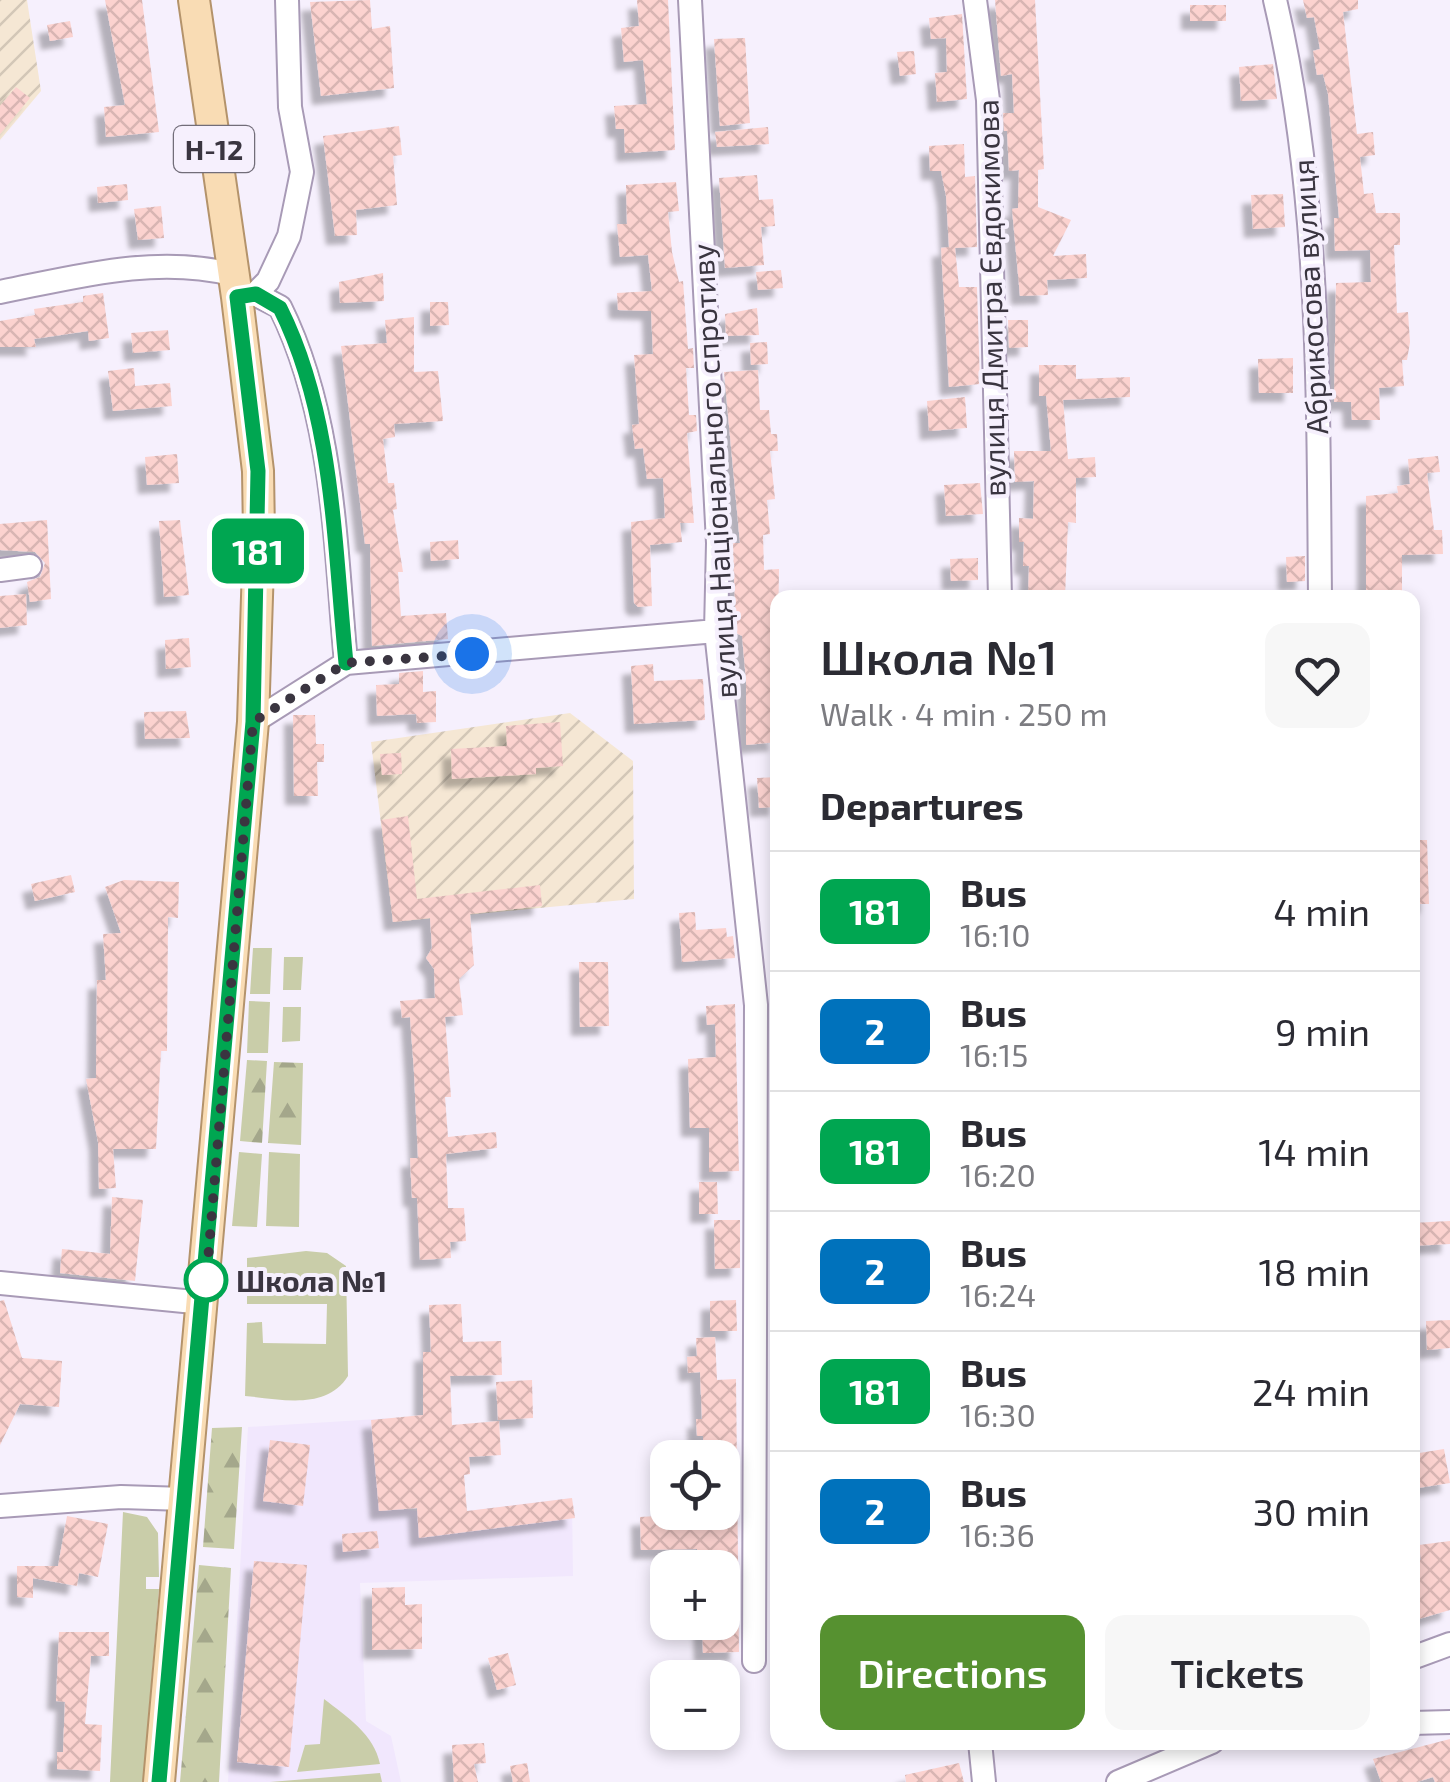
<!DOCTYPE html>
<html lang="en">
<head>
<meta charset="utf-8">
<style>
	:root { --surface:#fff; --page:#f7f7f7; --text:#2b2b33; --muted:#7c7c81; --line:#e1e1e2; --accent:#569130 }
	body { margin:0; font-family:"Exo 2",sans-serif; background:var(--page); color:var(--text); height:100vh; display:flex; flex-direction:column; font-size:38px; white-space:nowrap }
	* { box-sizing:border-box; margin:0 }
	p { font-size:32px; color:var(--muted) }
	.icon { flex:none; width:55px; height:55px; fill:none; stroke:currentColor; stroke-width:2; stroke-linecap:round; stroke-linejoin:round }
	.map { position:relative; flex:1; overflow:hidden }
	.drawer { position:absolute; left:770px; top:590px; width:650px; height:1160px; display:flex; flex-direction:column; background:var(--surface); border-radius:20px; box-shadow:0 5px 15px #0003 }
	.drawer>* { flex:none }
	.badge { padding:0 20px; border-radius:15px; font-size:35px; line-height:65px }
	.controls { position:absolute; left:650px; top:1440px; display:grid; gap:20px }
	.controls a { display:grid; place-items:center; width:90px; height:90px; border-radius:20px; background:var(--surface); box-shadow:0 5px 15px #0003; font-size:50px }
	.you { position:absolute; width:50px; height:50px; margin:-25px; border:8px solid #fff; border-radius:50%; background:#1a73e8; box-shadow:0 0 0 15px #1a73e833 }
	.map>.badge { position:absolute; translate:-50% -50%; box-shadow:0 0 0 5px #fff }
	h2 { padding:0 50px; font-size:38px; line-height:90px }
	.round { display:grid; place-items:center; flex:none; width:105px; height:105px; border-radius:20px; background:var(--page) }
	.overview { display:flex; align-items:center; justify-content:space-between; height:170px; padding:0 50px }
	h1 { font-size:48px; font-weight:600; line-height:75px }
	.primary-button { display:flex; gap:20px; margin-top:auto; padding:20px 50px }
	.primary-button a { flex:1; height:115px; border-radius:20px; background:var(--accent); color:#fff; font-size:40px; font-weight:600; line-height:115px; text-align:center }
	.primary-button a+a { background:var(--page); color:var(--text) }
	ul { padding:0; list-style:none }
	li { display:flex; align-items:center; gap:30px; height:120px; padding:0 50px; border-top:2px solid var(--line) }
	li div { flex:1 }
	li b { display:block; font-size:38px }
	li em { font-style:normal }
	li .badge { min-width:110px; font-weight:700; text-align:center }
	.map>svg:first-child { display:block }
	.industrial { fill:url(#industrial-furrows) }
	.built { fill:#f1e7fd }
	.grass { fill:#c9cda9 }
	.forest { fill:url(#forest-firs) }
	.building { fill:url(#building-cross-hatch); filter:url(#shadow) }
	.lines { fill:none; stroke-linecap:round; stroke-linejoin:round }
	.minor-casing { stroke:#a89ab6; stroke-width:26 }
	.major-casing { stroke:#b4936b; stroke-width:34 }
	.minor { stroke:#fff; stroke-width:22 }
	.major { stroke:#f9dcb4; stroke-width:30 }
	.line-casing { stroke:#fff; stroke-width:22 }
	.line { stroke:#00a651; stroke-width:15 }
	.walk { stroke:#3a3540; stroke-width:10; stroke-dasharray:0 18 }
	.stop-dot { fill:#fff; stroke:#00a651; stroke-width:5 }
	.labels { text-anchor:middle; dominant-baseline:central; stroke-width:8; stroke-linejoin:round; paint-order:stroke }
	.shield { fill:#f6f0fd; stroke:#726d79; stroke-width:2.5 }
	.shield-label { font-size:28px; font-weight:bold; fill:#3a3540 }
	.street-label { font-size:30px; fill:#3a3540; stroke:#f6f0fd }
	.stop-label { font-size:30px; font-weight:bold; fill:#3a3540; stroke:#f6f0fd; text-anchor:start }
</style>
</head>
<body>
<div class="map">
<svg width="1450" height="1782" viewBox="0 0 1450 1782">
	<defs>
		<pattern id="industrial-furrows" width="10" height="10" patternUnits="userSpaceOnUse" patternTransform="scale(2.5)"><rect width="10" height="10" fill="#f5e7d4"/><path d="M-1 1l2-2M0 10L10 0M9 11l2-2" fill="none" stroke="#d3c7b7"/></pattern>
		<pattern id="forest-firs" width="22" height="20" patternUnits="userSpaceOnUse" patternTransform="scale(2.5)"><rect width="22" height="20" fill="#c9cda9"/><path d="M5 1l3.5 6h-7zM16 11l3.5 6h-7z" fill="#a4a78b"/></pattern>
		<pattern id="building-cross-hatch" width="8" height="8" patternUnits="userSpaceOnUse" patternTransform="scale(2.5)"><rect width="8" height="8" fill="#fbd2cf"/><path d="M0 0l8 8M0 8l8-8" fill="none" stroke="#d8b5b3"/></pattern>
		<filter id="shadow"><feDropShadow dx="-9" dy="9" stdDeviation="2.5" flood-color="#0004"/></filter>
	</defs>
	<rect width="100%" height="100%" fill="#f6f0fd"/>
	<path class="industrial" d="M0 0H27L41 91 0 140Z
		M570 713 633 761 634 899 393 922 371 742Z"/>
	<path class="built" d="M393 1418 401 1509 444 1514 572 1498 573 1576 360 1583 366 1721 391 1736 401 1782H228L248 1427Z"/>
	<path class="grass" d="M253 948H272L270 994H250Z
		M284 957H303L301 990H283Z
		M249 1001 270 1002 268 1053H247Z
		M283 1007H301L300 1041 282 1042Z
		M239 1152 262 1154 257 1227 232 1226Z
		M269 1152 300 1154 299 1227 266 1226Z
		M306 1251 327 1253 346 1266 348 1376C326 1411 281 1399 245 1396L247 1323 262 1322 263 1343 326 1344 327 1304H247V1258Z
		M123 1512 147 1517 158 1533 159 1577H146V1589H159L143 1782H110Z
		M324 1699C347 1717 374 1734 380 1764L297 1772 305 1745 320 1744Z
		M380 1773 382 1782H270Z"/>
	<path class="forest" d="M247 1060 267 1061 262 1143 240 1141Z
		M274 1062 303 1063 301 1145 268 1143Z
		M242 1427 234 1549 203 1547 212 1428Z
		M199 1565 231 1568 219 1782H180Z"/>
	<path class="building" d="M105 0H142L159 132 106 137 104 107 125 105Z
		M370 0 372 29 390 26 394 88 321 96 310 2Z
		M637 0H668L675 150 625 153 624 129H616L614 106 647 104 643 60 624 62 621 28 639 26Z
		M995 0H1035L1044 169 1038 170V207L1071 220 1053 256 1086 254 1087 278 1047 280 1048 295 1020 296 1012 209 1018 208 1019 170 1009 171 1007 131H1004L1003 113H1014L1012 74 1001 76Z
		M1303 0H1358V9L1343 12 1357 134 1373 132 1375 155 1360 157 1364 194 1373 193 1376 213H1400V245H1394L1397 313 1408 312 1410 342 1407 360H1402L1404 386 1379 388 1380 420H1352L1351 402H1334L1336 283 1371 282 1370 250 1335 251 1334 218H1339L1328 94 1323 74 1317 75 1313 51 1320 49 1314 17 1307 18Z
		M1190 5H1226V21H1190Z
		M962 14 967 99 937 102 935 73 947 72 946 38 931 39 929 18Z
		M70 21 73 37 50 41 47 25Z
		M745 38 750 123 720 126 714 39Z
		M914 51 916 74 900 76 897 52Z
		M1273 64 1277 99 1241 101 1239 67Z
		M16 87 30 98 0 134V106Z
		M399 126 402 155 393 156 397 205 356 210 357 235 335 236 323 136Z
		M768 127 769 144 717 147 715 132Z
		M964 144 965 177 975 176 977 247 955 248 959 287H977L980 384 949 387 941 248 949 247 946 196 941 171H930L929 146Z
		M757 175 759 200 773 199 775 226 761 227 764 265 725 268 719 178Z
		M676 182 679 211 668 212 672 252 679 282 683 281 688 349 693 348 694 368H686L689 415H696L697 431 687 433 694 523H680L682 542 650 545 652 606 638 607 634 603 631 522 665 518 663 478 647 479 643 448 635 449 632 425 639 424 634 355 653 354 651 311 618 310 617 293 652 291 648 255 620 257 617 224H627L626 185Z
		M127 184 128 200 98 203 97 187Z
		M1283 194 1285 227 1253 229 1251 195Z
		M161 206 164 238 138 240 134 209Z
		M781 270 783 288 758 290 756 272Z
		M383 273 384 301 340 303 339 282Z
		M103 293 109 338 89 341 88 331 34 339 36 347H0V321L35 315 34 309 83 302V296Z
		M430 302H448L449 325 430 326Z
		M757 308 759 335 726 336 725 314Z
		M414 317V372L438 371 443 421 394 424 395 437 383 439 388 483H394L397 509 393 510 403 572H398L401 616 446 613 448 639 372 646 370 544H365L341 346 387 343 385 320Z
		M1008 320H1028V347L1009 348Z
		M168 330 170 350 133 353 131 333Z
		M767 342 768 364 751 365 750 343Z
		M1293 358V393H1259L1258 359Z
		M1039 365H1076V379L1130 377V397L1063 400 1068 459 1095 457 1096 477 1076 478V523L1068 522 1065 598H1028L1029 566H1023L1024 542H1019V518L1033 519 1034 481 1015 482 1014 451H1051L1046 396H1039Z
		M134 368 135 386 170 383 172 406 113 411 108 371Z
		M758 370 760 410H769L771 434H777L778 451H770L775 499 767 500 770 534 763 535 764 570 779 569 778 637H771L772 713 778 742 746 745V680L742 636 736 633 733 552V543H740L724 372Z
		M965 397 967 428 929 431 927 401Z
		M177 454 179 483 147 485 145 457Z
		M1438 456 1440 472 1427 473 1434 530H1442L1443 554 1402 555V598H1366V496L1398 493 1397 486 1410 484 1408 459Z
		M980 483 983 514 946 516 944 485Z
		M47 520 51 599 30 602 27 582 40 577 45 563 35 552 0 550V524Z
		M180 520 189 595 164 597 159 521Z
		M458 540 459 559 431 561 430 542Z
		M1305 556V581L1287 582 1286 557Z
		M978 558V580L951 581 950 559Z
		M26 594 27 625 0 628V596Z
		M189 638 191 667 166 669 165 640Z
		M653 664 654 681 703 679 705 720 634 724 631 666Z
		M423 671V692L436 691V722L417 723 416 714 377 716 376 685 399 684V673Z
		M186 711 190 738 145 739 144 712Z
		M293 715H315L316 744H324V762H317L318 796H294Z
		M560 722 563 766 536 768V774L452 779 451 749 507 746 506 726Z
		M401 753 402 774 382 775 380 754Z
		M778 777V807L759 808 757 778Z
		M408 816 417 899 540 885 542 906 470 914 474 965 459 979 463 1015 445 1017 451 1097H445L448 1137 496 1132 497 1148 446 1154 448 1208H464L466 1241 450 1242 451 1258 420 1260 417 1198H412L410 1158H418L414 1072 410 1017 402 1018 400 1001 435 998 434 969 426 958 432 948 430 918 393 922 381 820Z
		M1412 840H1427L1429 904H1412Z
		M71 875 75 892 35 901 31 884Z
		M124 880 179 882 178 918 168 917 167 1051H161L156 1149H113L116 1188 99 1189 98 1142 86 1079 96 1078 97 980H106L103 934 121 933 105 887Z
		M695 912 696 930 726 928 727 937 733 936 735 958 682 962 679 913Z
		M579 962H608L609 1026 580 1027Z
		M735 1004 739 1171 709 1172V1128H690L688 1059 716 1057 715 1024 707 1025 706 1006Z
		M699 1182H717L718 1214H699Z
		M112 1197 143 1200 135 1281 60 1273 62 1249 110 1254Z
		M714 1220H740V1268L715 1269Z
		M1450 1221V1244L1412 1246V1223Z
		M4 1300 22 1358 62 1361 59 1407 20 1404 0 1445V1301Z
		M736 1300 737 1331H710V1301Z
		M461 1304 463 1342 501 1341 502 1375 450 1376 452 1425 499 1421 501 1455 469 1457 470 1474 464 1475 467 1511 572 1498 575 1518 419 1538 417 1508 379 1511 371 1420 423 1415V1352H431L429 1305Z
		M1450 1320V1348L1427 1350 1426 1321Z
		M715 1337 717 1380 736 1379 739 1652 703 1653 702 1624 722 1623V1568H697V1549L641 1550 640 1517 722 1512V1458H704L703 1436H697L696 1419H702L700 1372 688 1373 687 1357 697 1356 696 1338Z
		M532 1380 533 1418 498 1420 496 1382Z
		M270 1440 310 1445 303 1506 263 1501Z
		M1444 1449 1450 1483 1418 1488 1413 1454Z
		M67 1516 108 1524 98 1577 79 1573 77 1586 33 1578V1598L17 1597V1566H58Z
		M377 1531 379 1548 343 1552 342 1534Z
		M1450 1541V1610L1412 1621V1560H1421L1419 1545Z
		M254 1561 307 1565 289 1767 237 1762Z
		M405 1587V1605L422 1604V1649L372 1650V1588Z
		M59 1632H109V1656H91L85 1724 102 1725 100 1771 57 1769V1752H63L65 1702 56 1701Z
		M508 1653 516 1685 497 1690 488 1658Z
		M1450 1739V1782H1435L1433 1777 1417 1782H1381L1373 1759Z
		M484 1743 486 1763 474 1764 478 1782H454L452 1745Z
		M527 1763 530 1782H513L510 1766Z
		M959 1763 964 1782H906L905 1775Z"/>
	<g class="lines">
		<g class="minor-casing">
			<path id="minor" d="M287 0 290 107 302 172 289 236 268 281 255 294 280 307C334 416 335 544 346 663
				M690 0 718 543 716 631 756 1005 754 1661
				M975 0 988 100 1000 598
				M1275 0C1321 195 1318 398 1320 598
				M0 292C76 277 155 255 231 274
				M0 570 30 566
				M253 722 346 663 716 631
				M0 1283 204 1303
				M0 1506 121 1497 185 1499
				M1412 1658 1450 1644
				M1412 1723 1450 1722
				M980 1742 984 1782
				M1118 1782 1212 1742"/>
		</g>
		<g class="major-casing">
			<path id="major" d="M159 1782 253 722 259 534 258 471 237 297 194 0"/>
		</g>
		<use href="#minor" class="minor"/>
		<use href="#major" class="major"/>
	</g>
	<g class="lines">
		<g class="line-casing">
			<path id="line" d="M159 1782 253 722 258 471 237 297 256 294 280 308C334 416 334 545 346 663"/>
		</g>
		<use href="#line" class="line"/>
		<path class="walk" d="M206 1280V1284L253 722 346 663 472 654"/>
	</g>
	<circle class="stop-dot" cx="206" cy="1280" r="20"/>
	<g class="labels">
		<rect class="shield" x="174" y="126" width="80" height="46" rx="8"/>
		<g class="shield-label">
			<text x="214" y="149">Н-12</text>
		</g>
		<g class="street-label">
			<text transform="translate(1309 297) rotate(-93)">Абрикосова вулиця</text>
			<text transform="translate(990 298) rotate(-91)">вулиця Дмитра Євдокимова</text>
			<text transform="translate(713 471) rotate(-93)">вулиця Національного спротиву</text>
		</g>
		<g class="stop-label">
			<text x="236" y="1280">Школа №1</text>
		</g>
	</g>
</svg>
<div class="controls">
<a><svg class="icon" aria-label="locate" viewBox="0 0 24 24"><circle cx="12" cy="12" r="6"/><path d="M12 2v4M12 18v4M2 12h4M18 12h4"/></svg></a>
<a>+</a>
<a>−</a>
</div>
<div class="you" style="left:472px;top:654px"></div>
<b class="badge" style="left:258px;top:551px;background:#00a651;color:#fff">181</b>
<section class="drawer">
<div class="overview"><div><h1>Школа №1</h1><p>Walk · 4 min · 250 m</p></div><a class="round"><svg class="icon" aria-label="heart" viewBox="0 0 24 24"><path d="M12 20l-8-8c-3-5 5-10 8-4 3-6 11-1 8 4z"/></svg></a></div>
<h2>Departures</h2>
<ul>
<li><span class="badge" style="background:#00a651;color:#fff">181</span><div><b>Bus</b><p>16:10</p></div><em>4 min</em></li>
<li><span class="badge" style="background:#0072bc;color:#fff">2</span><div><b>Bus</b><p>16:15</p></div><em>9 min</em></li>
<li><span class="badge" style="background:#00a651;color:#fff">181</span><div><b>Bus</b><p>16:20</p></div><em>14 min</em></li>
<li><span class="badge" style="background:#0072bc;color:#fff">2</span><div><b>Bus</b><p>16:24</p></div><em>18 min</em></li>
<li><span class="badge" style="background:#00a651;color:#fff">181</span><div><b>Bus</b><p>16:30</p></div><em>24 min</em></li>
<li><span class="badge" style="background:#0072bc;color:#fff">2</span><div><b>Bus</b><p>16:36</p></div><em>30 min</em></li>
</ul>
<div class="primary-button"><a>Directions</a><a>Tickets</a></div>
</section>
</div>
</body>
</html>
